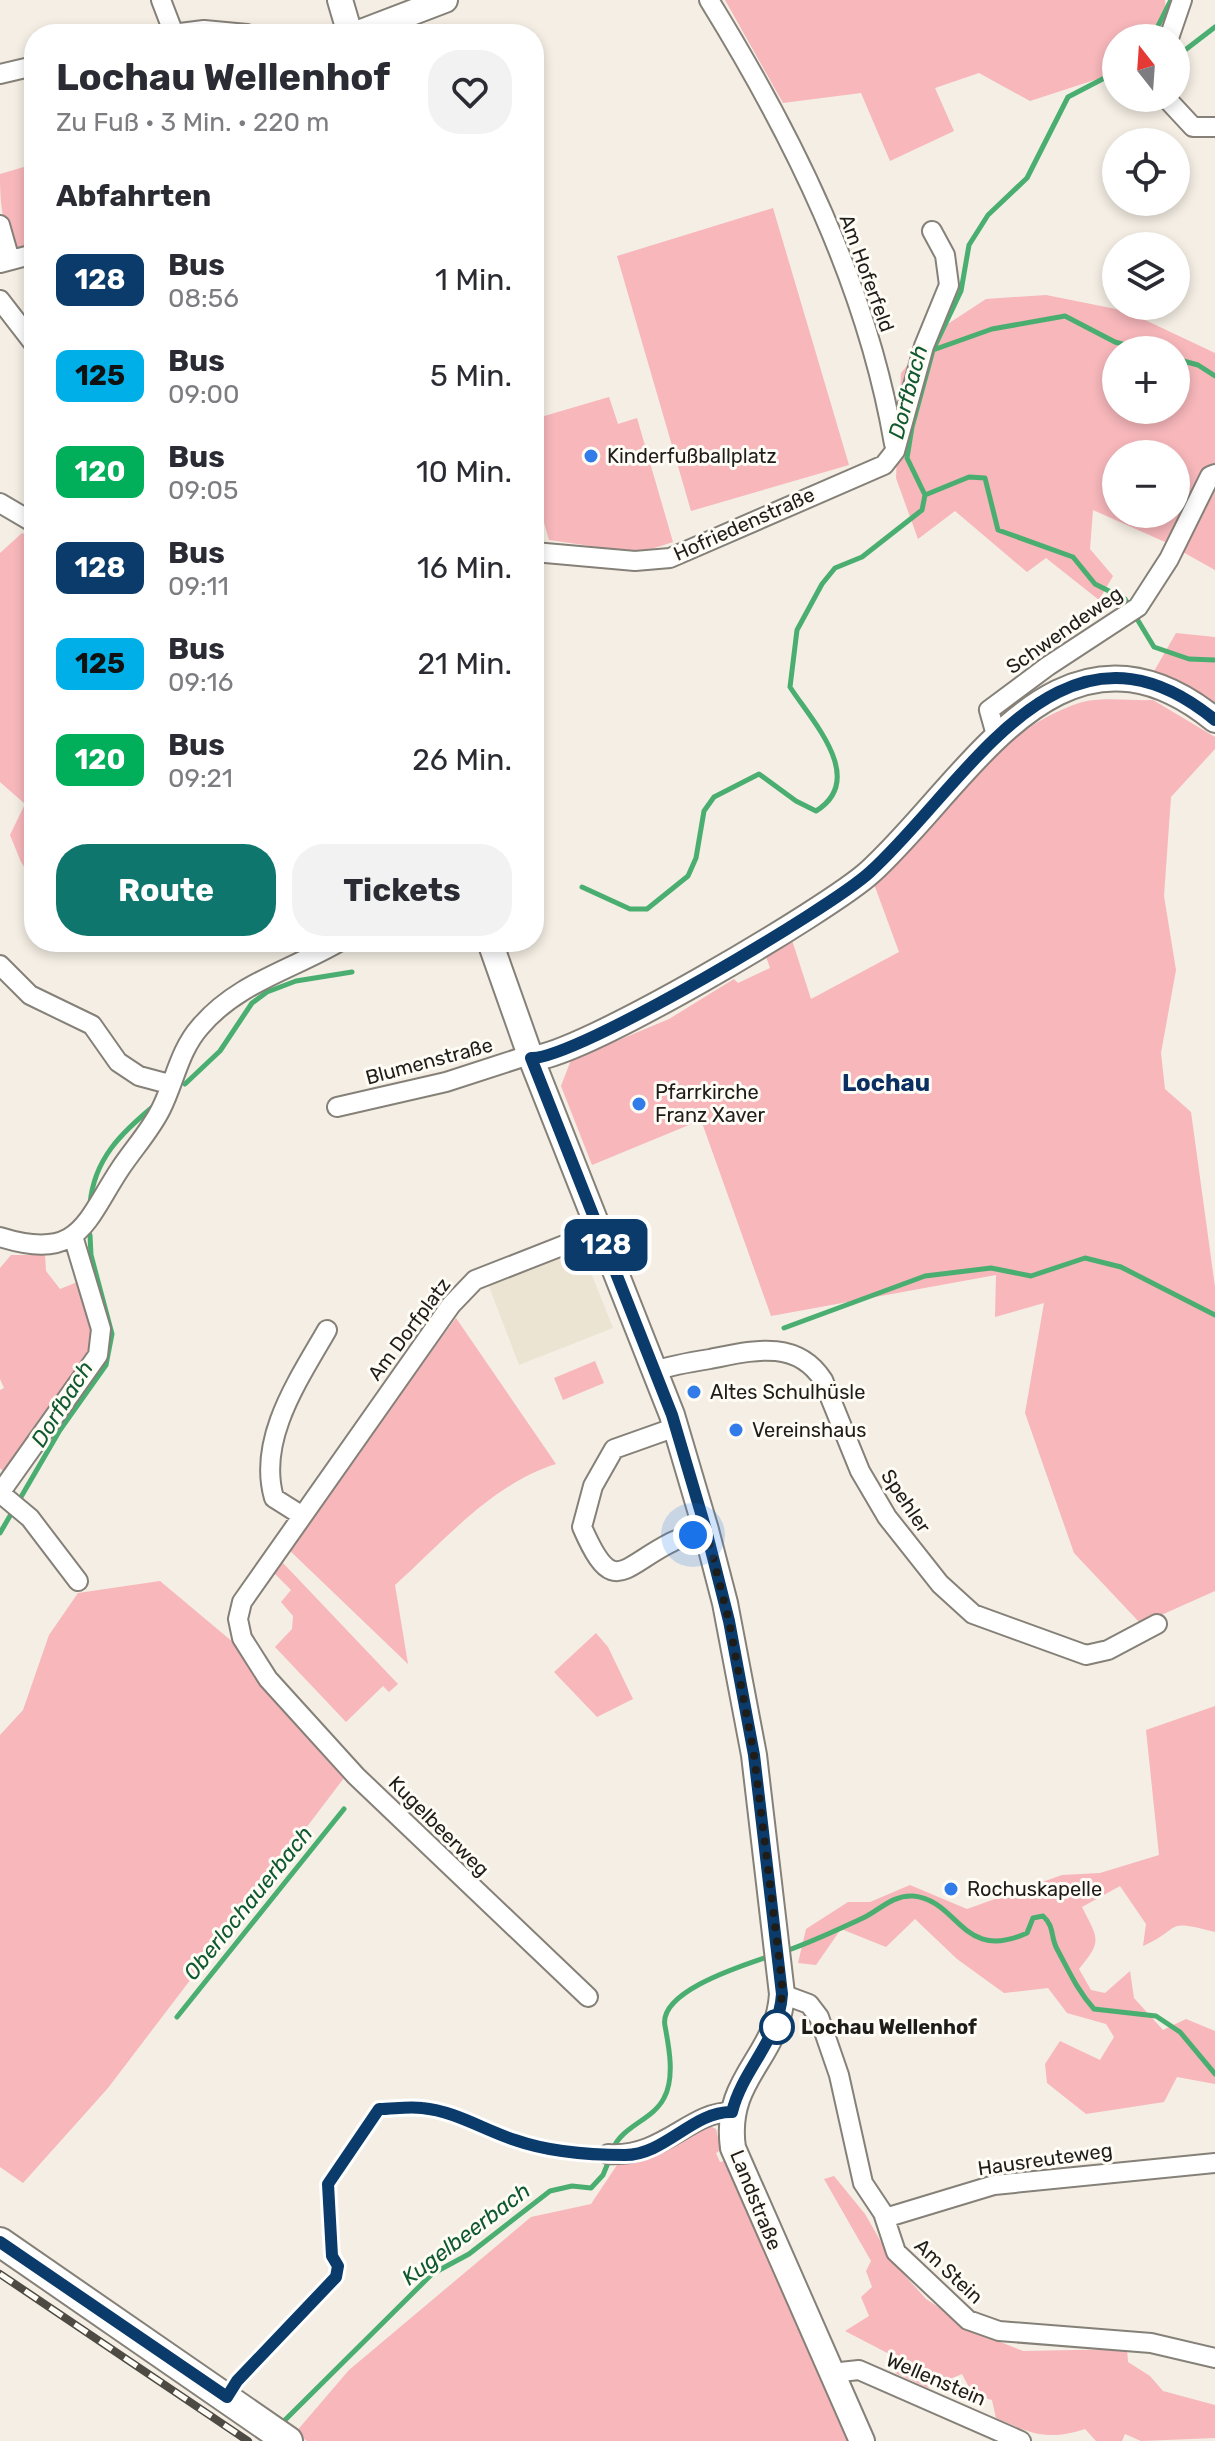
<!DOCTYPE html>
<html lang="de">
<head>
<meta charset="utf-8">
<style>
	:root { --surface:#fff; --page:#f2f2f3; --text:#2b2b33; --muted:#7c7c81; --accent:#0f766e }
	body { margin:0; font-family:Rubik,sans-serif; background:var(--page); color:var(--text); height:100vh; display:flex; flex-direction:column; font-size:30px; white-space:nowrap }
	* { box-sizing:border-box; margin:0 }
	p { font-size:26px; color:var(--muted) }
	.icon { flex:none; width:44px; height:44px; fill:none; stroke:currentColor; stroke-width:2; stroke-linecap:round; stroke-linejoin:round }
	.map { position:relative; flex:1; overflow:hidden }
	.details { position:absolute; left:24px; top:24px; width:520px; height:928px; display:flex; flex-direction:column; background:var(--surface); border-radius:32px; box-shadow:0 4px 12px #0003 }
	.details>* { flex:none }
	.badge { padding:0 16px; border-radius:12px; font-size:28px; line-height:52px }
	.needle { width:52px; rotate:343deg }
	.buttons { position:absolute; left:1102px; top:24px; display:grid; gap:16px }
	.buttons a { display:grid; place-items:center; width:88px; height:88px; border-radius:50%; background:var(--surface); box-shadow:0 4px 12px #0003; font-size:40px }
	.you { position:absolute; width:40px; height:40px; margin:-20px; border:6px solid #fff; border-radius:50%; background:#1a73e8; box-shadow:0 0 0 12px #1a73e833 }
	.map>.badge { position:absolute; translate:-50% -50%; box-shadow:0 0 0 4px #fff }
	h2 { padding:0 32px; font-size:30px; line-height:72px }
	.round { display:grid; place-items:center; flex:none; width:84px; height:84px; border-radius:32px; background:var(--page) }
	.overview { display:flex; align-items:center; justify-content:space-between; height:136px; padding:0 32px }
	h1 { font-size:38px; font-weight:700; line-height:60px }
	.action { display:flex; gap:16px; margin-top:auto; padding:16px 32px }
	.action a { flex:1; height:92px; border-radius:32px; background:var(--accent); color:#fff; font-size:32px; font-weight:700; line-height:92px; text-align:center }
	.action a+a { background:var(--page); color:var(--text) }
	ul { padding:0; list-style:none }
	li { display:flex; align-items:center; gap:24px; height:96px; padding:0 32px }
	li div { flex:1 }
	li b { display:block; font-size:30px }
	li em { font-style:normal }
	li .badge { min-width:88px; font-weight:700; text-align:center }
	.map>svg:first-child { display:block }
	.built { fill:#ece4d3 }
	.green { fill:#f7b7bb; fill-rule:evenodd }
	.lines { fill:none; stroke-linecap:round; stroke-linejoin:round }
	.stream { stroke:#4bae71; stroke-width:5 }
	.street-casing { stroke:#858178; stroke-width:22 }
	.secondary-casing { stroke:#858178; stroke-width:28 }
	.primary-casing { stroke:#858178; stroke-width:32 }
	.street { stroke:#fff; stroke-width:18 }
	.secondary { stroke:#fff; stroke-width:24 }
	.primary { stroke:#fff; stroke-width:28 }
	.rail-casing { stroke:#4e4b45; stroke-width:8 }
	.rail { stroke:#fffcf6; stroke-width:5; stroke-dasharray:15; stroke-linecap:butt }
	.line-casing { stroke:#fff; stroke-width:18 }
	.line { stroke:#0b3b6a; stroke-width:12 }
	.walk { stroke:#1f1d19; stroke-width:8; stroke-dasharray:0 14.4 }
	.poi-dot { fill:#317ce8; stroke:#fffcf6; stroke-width:3 }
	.stop-dot { fill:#fff; stroke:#0b3b6a; stroke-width:4 }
	.labels { text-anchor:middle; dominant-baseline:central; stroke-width:6; stroke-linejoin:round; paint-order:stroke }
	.street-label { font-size:20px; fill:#1f1d19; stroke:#fffcf6 }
	.poi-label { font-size:20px; fill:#1f1d19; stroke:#fffcf6; text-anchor:start }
	.stop-label { font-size:20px; font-weight:bold; fill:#1f1d19; stroke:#fffcf6; text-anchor:start }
	.water-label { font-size:22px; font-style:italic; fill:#0f5931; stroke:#fffcf6 }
	.quarter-label { font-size:24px; font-weight:bold; fill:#0b2f62; stroke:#fffcf6 }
</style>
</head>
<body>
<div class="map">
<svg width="1215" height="2441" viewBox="0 0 1215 2441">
	<rect width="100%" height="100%" fill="#f4eee4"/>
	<path class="built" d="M582 1250 613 1328 519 1365 488 1284Z"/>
	<path class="green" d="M725 0H1165L1168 38H1116V73L1030 101 979 73 935 88 954 131 890 161 861 93 783 103Z
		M34 164V248L23 251C1 240 0 197 0 174Z
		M773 208 849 465 691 511 617 256Z
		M1046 295 1126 311 1215 353V570L1165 542 1093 510 1090 549 1113 576 1099 600 1046 558 1027 572 955 511 918 539 896 478 901 373 934 333 986 299ZM1116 350H1176V410H1116ZM1116 454H1176V514H1116Z
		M609 397 618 424 637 418 673 542 639 553 549 540 534 488V419Z
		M22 533 34 539V882L21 862 10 835 25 804 0 782V553Z
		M1176 633 1215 637V720L1149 680Z
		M1153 700 1215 737V749L1171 797 1164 896 1176 970 1161 1053 1165 1089 1191 1112 1215 1287V1591L1141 1624 1074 1553 1025 1413 1044 1303 995 1317 996 1275 771 1316 701 1120 592 1165 561 1086 571 1060 669 1019 734 979 738 983 770 968 764 951 791 937 811 999 899 952 874 884C934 819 993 732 1079 703 1100 696 1131 701 1153 700Z
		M11 1255H45L46 1271 60 1289 80 1281C88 1301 101 1324 94 1346 82 1383 29 1439 4 1472L0 1468V1390L4 1388 0 1379V1268Z
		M456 1318 556 1464C492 1484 444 1541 395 1585L408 1664 286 1547Z
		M595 1361 604 1383 563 1400 554 1378Z
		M283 1563 398 1684 389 1692 383 1686 346 1722 275 1647 292 1629 293 1616 281 1602 291 1590 274 1573Z
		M160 1581 234 1643 259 1681 344 1778 108 2088 23 2183 0 2167V1735L23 1710 49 1635 78 1593Z
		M596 1633 608 1647 633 1699 597 1717 554 1672Z
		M1215 1706V1932C1163 1918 1183 1928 1143 1946L1146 1924 1120 1886 1082 1907C1098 1939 1103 1940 1079 1969L1091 1990 1105 1993 1130 1971 1134 1998 1163 2030 1186 2019 1215 2031V2084L1177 2077 1164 2102 1086 2114 1047 2083 1045 2064 1060 2041 1100 2060 1114 2037 1106 2024 1067 2013 1048 1988 1004 1993 957 1959 915 1919 886 1947 841 1929 816 1965 798 1963 806 1929 848 1902H870L910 1885 967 1909 1062 1875 1100 1873 1159 1855 1146 1730Z
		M708 2125 716 2129 721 2150 716 2153 720 2162 728 2160 852 2441H307L295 2433 349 2370 531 2217 591 2204 619 2162Z
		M834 2176 865 2214 892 2261 926 2299 978 2333 1023 2351 1127 2349 1128 2362 1150 2376 1163 2391 1215 2405V2438L1141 2441 1125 2434 1122 2441H1096L1085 2429C1048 2441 1032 2434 996 2418L992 2400 973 2395 962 2374 928 2388 895 2373V2357L845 2331 869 2316 861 2297 872 2287 866 2271 871 2261 824 2179Z"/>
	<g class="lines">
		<path class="stream" d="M1152 38 1171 0
			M1176 57 1215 27
			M933 350 992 329 1065 316 1115 342 1143 350
			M1176 359 1198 365 1215 376
			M925 495 969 477 985 478 998 530 1073 557 1095 584 1125 599 1154 647 1189 659 1215 660
			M582 887 630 909H647L688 876 696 858 704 811 714 797 759 774 796 801 816 811C868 779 811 720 790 687L797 630 822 584 835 568 862 557 922 510 925 495 907 458 912 427 933 350 961 291 969 245 988 215 1027 178 1068 97 1116 72
			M185 1084 220 1051 252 1003 267 992 296 981 352 972
			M90 1204C94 1159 121 1133 155 1105
			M784 1328 925 1276 991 1268 1031 1276 1085 1258 1121 1267 1215 1315
			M0 1533 60 1430 106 1365 112 1334 91 1255 90 1235
			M783 1952C810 1943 837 1930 863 1918 880 1910 892 1895 913 1896 959 1900 962 1963 1027 1933L1033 1918 1043 1916C1055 1927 1050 1936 1057 1949 1069 1971 1077 1990 1094 2009L1156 2016 1180 2032 1215 2074
			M177 2017 344 1809
			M613 2149C622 2126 653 2120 664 2098 675 2078 669 2047 665 2026 658 1991 744 1965 770 1956
			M282 2423 432 2274 469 2254 550 2191 572 2186 591 2188 603 2175 610 2158"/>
		<g class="street-casing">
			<path id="street" d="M161 0 174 34
				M709 0C793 136 867 285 894 444
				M172 34 204 30 247 34
				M1169 38 1182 0
				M0 74 34 66
				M1166 98 1193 127H1215
				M0 225 10 260
				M0 263 34 254
				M0 300 34 344
				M0 503 34 523
				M534 552 635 561 670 558 884 465 895 451 924 346 949 285 945 255 932 231
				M996 735 989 710 1048 666 1138 607 1169 559 1210 476 1215 474
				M0 965 30 995 92 1025 118 1062 139 1076 169 1084
				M337 1107 446 1082 523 1057 531 1058
				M73 1236 101 1329 98 1355 0 1493 30 1518 78 1581
				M0 1237C80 1262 85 1222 120 1169 134 1148 150 1131 161 1109 175 1081 179 1051 200 1027 237 983 291 970 339 942
				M655 1371C672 1365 691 1362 710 1359 751 1351 796 1338 823 1380L860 1471 887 1517 940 1584 973 1614 1086 1655 1108 1650 1157 1624
				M676 1427 614 1449 593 1486 582 1527C613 1598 621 1568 670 1543 681 1537 695 1534 706 1530
				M301 1515 274 1498C257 1439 299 1379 327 1330
				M782 1994 809 2004 819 2017 839 2075 863 2183 883 2213 896 2252 968 2320 999 2331 1151 2343 1215 2358
				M588 1997 356 1776 268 1679 242 1638 238 1619 242 1602 451 1305 475 1280 600 1231
				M608 2154C663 2158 690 2111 732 2112
				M885 2218 994 2185 1215 2163
				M831 2373 859 2370 1021 2441"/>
		</g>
		<g class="secondary-casing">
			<path id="secondary" d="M340 0 350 34
				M356 34 445 0
				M490 942 531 1058 672 1415 706 1530 725 1603 754 1755 782 1994C778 2059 723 2077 733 2148L862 2441
				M531 1058C575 1060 831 908 870 872 968 783 1061 595 1215 720"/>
		</g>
		<g class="primary-casing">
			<path id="primary" d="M0 2242 288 2441"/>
		</g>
		<use href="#street" class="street"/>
		<use href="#secondary" class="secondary"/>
		<use href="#primary" class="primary"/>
		<g class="rail-casing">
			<path id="rail" d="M0 2274 248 2441"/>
		</g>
		<use href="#rail" class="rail"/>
	</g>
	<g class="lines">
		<g class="line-casing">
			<path id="line" d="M0 2242 227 2397 237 2381 336 2277 338 2266 332 2256 328 2184 379 2109C393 2109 408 2106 422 2108 455 2111 484 2130 515 2140 549 2152 589 2155 625 2155 665 2155 693 2111 732 2112 743 2068 779 2041 782 1994L754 1755 729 1621 706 1530 672 1415 531 1058C575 1060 831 908 870 872 968 783 1062 594 1215 720"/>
		</g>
		<use href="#line" class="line"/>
		<path class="walk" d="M693 1535 706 1530 729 1621 754 1755 782 1982 781 2013 776 2031 777 2027"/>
	</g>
	<g class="poi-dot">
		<circle cx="591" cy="456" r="8"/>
		<circle cx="639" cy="1104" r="8"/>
		<circle cx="694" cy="1392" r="8"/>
		<circle cx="736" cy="1430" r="8"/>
		<circle cx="951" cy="1889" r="8"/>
	</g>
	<circle class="stop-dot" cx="777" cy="2027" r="16"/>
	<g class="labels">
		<g class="street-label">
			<text transform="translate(867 273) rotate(70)">Am Hoferfeld</text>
			<text transform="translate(744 524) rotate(-24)">Hofriedenstraße</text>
			<text transform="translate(1064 630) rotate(-35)">Schwendeweg</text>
			<text transform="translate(429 1061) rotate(-15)">Blumenstraße</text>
			<text transform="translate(409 1329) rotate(-53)">Am Dorfplatz</text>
			<text transform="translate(906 1501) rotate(56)">Spehler</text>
			<text transform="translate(439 1826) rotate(45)">Kugelbeerweg</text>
			<text transform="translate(1045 2159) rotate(-8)">Hausreuteweg</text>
			<text transform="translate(756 2200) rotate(68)">Landstraße</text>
			<text transform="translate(949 2271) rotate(43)">Am Stein</text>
			<text transform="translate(936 2379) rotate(23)">Wellenstein</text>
		</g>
		<g class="poi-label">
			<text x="607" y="456">Kinderfußballplatz</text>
			<text x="655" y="1092">Pfarrkirche<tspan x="655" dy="23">Franz Xaver</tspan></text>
			<text x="710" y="1392">Altes Schulhüsle</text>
			<text x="752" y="1430">Vereinshaus</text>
			<text x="967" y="1889">Rochuskapelle</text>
		</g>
		<g class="stop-label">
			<text x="801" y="2027">Lochau Wellenhof</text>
		</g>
		<g class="water-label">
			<text transform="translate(908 392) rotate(-75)">Dorfbach</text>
			<text transform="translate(62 1404) rotate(-58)">Dorfbach</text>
			<text transform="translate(248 1903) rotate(-51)">Oberlochauerbach</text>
			<text transform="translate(466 2234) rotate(-37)">Kugelbeerbach</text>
		</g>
		<g class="quarter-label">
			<text x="886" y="1083">Lochau</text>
		</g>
	</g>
</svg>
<div class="buttons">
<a><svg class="needle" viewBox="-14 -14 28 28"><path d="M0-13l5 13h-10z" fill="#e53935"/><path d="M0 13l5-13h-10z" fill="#7c7c81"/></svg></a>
<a><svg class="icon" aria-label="locate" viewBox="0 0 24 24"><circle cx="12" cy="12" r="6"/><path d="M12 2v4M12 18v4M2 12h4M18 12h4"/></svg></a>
<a><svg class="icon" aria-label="layers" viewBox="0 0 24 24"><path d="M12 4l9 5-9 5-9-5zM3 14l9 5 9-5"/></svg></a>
<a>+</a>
<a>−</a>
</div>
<div class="you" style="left:693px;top:1535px"></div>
<b class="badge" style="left:606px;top:1245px;background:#0b3b6a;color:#fff">128</b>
<section class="details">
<div class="overview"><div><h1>Lochau Wellenhof</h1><p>Zu Fuß · 3 Min. · 220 m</p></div><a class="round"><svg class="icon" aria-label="heart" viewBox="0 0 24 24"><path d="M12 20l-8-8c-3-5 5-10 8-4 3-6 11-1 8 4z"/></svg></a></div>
<h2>Abfahrten</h2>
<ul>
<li><span class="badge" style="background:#0b3b6a;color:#fff">128</span><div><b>Bus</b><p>08:56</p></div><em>1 Min.</em></li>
<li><span class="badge" style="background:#00afe7;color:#111">125</span><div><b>Bus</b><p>09:00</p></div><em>5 Min.</em></li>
<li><span class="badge" style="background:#01ae59;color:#fff">120</span><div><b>Bus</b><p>09:05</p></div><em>10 Min.</em></li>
<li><span class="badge" style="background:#0b3b6a;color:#fff">128</span><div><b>Bus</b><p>09:11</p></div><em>16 Min.</em></li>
<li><span class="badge" style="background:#00afe7;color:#111">125</span><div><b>Bus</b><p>09:16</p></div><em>21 Min.</em></li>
<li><span class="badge" style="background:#01ae59;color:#fff">120</span><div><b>Bus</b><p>09:21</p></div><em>26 Min.</em></li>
</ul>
<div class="action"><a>Route</a><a>Tickets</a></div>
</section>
</div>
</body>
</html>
